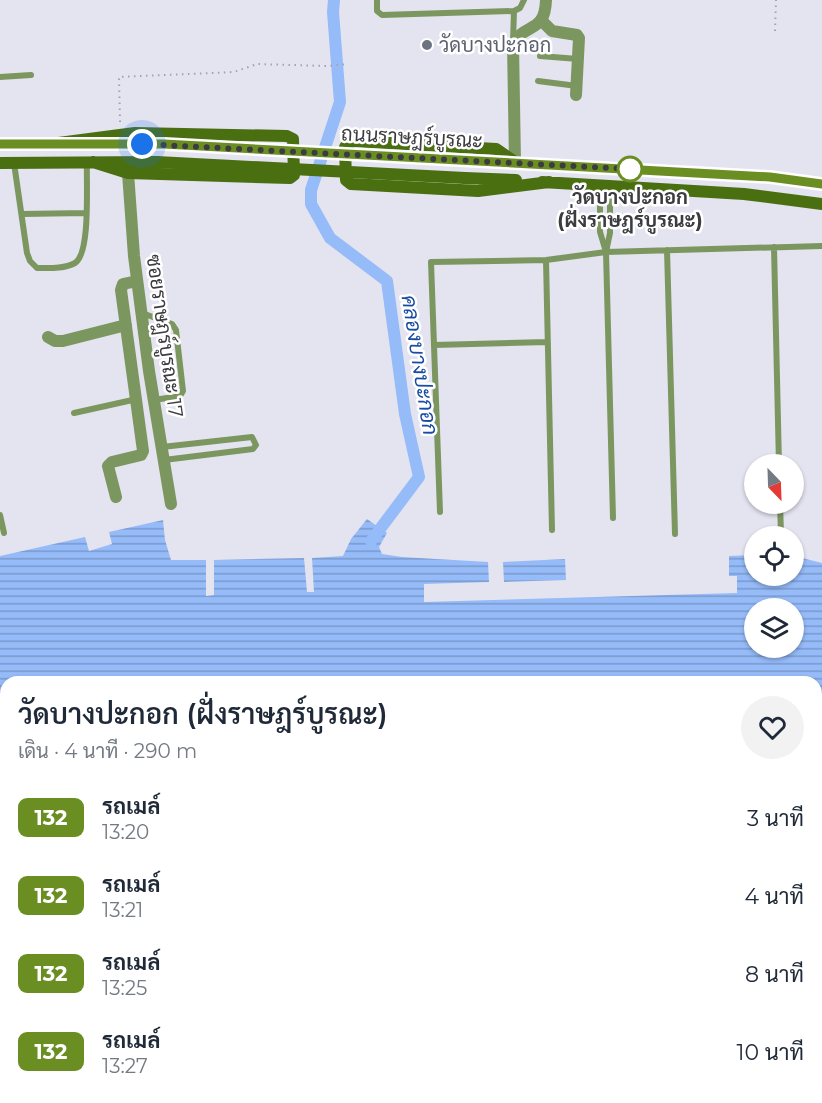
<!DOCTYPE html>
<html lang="th">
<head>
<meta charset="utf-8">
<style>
	:root { --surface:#fff; --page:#f2f2f3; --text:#1f2937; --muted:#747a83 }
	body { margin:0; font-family:Montserrat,Sarabun,sans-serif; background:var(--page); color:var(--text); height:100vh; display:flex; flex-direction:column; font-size:22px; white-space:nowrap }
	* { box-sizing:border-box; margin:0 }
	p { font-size:20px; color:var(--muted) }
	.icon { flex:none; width:33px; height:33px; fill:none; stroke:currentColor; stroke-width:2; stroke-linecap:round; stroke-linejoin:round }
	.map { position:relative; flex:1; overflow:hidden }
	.sheet { position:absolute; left:0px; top:676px; width:822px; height:428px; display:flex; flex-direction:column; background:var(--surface); border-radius:18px 18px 0 0; box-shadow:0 2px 4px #0004 }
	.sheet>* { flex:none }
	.badge { padding:0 12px; border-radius:9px; font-size:21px; line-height:39px }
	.needle { width:39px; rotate:157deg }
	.fabs { position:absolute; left:744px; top:454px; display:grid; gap:12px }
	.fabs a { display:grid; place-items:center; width:60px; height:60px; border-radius:50%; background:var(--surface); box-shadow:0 2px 4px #0004; font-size:30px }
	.you { position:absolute; width:30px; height:30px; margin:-15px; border:4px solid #fff; border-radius:50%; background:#1a73e8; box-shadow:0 0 0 9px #1a73e833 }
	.map>.badge { position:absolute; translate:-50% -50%; box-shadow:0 0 0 3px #fff }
	.round { display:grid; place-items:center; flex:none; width:63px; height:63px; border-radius:32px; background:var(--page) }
	.head { display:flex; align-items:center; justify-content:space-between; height:102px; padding:0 18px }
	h1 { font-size:28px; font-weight:600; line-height:45px }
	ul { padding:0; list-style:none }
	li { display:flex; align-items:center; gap:18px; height:78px; padding:0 18px }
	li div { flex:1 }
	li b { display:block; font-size:22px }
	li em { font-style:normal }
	li .badge { min-width:66px; font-weight:700; text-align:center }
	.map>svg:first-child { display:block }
	.water { fill:url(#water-rules); fill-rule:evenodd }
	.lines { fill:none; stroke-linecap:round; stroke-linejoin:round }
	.canal { stroke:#95bbf9; stroke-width:12 }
	.path { stroke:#a3a3ad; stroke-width:2; stroke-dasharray:1.5 4.5; stroke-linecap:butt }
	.lane { stroke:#7c9660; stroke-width:6 }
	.street { stroke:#7c9660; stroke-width:12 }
	.secondary { stroke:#4a6f11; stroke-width:12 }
	.secondary-bridge { stroke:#4a6f11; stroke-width:12 }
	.line-casing { stroke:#fff; stroke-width:14 }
	.line { stroke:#6b8e23; stroke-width:9 }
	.walk { stroke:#3b3b40; stroke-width:6; stroke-dasharray:0 10.8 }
	.worship-dot { fill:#6b7280; stroke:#fff; stroke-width:2 }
	.stop-dot { fill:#fff; stroke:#6b8e23; stroke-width:3 }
	.labels { text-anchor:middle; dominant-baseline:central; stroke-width:5; stroke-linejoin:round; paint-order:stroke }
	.worship-label { font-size:20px; fill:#5b616d; stroke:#fff; text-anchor:start }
	.street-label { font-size:20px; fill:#3b3b40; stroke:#fff }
	.stop-label { font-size:20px; font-weight:bold; fill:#3b3b40; stroke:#fff }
	.water-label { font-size:21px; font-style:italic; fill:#184ca4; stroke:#fff }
</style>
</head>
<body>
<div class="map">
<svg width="822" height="1103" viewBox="0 0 822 1103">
	<defs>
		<pattern id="water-rules" width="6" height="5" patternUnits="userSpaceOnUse" patternTransform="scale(1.5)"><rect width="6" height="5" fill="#95bbf9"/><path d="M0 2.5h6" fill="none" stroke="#7b99cb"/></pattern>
	</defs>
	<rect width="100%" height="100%" fill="#e4e3f0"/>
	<path class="water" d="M367 519 387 533 379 547 382 554 402 557 488 562 489 582 424 584V602L737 593V576H729V556L754 555V576H794V556L822 563V1103H341V1098H816V682H6V1098H306V1103H0V556L85 537 89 551 112 544 109 532 163 520 165 540 171 560H206V596L214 595V560L304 558 307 592H314L312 558 343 556 351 539ZM754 609H794V648H754Z
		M565 559 566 580 504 582 503 562Z"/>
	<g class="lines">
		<path class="canal" d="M334 0 333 12 340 102 311 190V204L330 238 387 281 405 414 419 477 371 541"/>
		<path class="path" d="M775 31 776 0
			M120 122 119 77 234 72 257 64 327 66 348 64"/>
		<path class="lane" d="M377 0V11L382 15 514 11 513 41
			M514 11 520 8 524 0
			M540 56 578 59
			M0 77 31 75
			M538 81 577 86
			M14 163 27 253 30 261 37 268C49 268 64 269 75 263 91 253 86 182 87 162
			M600 186V232L606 252
			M610 187V233L606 252 613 518
			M22 214 86 213
			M774 247 779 465
			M667 250 675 534
			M546 260 552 530
			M142 313 172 324 176 330 183 391 180 396 154 400
			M434 345 547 342
			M74 413 137 399
			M162 447 252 437 256 445 253 449 164 460
			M780 504 781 533
			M440 512 431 262 546 260 606 252 822 246
			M0 515 4 533"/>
		<path class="street" d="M542 21 552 31 577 35 579 38 576 95
			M515 162 513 44C525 22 545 34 546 0
			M128 173 134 256 149 371 171 504
			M48 337 55 341H63L126 325
			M116 497 108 466 112 462 141 455 143 451 121 290 123 284 137 281"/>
		<path class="secondary" d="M0 144H59
			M51 144 135 133 287 136 293 139 294 175 290 178 128 173 93 162
			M97 144H164
			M465 160 770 177 822 184
			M515 162 496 149 354 141 348 143 345 147 346 180 351 184 478 191 549 182
			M0 163 157 162
			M465 178 516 180
			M542 182 744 194 822 204"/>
		<path class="secondary-bridge" d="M164 144 465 160
			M157 162 465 178"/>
	</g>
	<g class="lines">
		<g class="line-casing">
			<path id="line" d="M0 144H164L770 177 822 184"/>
		</g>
		<use href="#line" class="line"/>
		<path class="walk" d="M142 144 630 169"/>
	</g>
	<circle class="worship-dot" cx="427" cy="45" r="6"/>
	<circle class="stop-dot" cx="630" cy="169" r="12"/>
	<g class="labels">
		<g class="worship-label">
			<text x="439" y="45">วัดบางปะกอก</text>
		</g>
		<g class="street-label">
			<text transform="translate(412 137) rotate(3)">ถนนราษฎร์บูรณะ</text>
			<text transform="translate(165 336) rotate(82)">ซอยราษฎร์บูรณะ 17</text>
		</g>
		<g class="stop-label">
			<text x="630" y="197">วัดบางปะกอก<tspan x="630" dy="23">(ฝั่งราษฎร์บูรณะ)</tspan></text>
		</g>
		<g class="water-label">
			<text transform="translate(420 365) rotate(81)">คลองบางปะกอก</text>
		</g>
	</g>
</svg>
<div class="fabs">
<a><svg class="needle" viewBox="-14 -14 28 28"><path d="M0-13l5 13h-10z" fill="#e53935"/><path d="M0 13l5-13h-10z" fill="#747a83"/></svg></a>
<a><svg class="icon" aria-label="locate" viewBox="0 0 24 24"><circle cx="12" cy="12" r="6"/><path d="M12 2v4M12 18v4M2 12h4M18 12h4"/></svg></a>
<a><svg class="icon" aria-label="layers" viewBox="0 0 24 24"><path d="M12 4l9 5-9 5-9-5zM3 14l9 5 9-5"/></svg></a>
</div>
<div class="you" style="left:142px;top:144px"></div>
<section class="sheet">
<div class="head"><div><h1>วัดบางปะกอก (ฝั่งราษฎร์บูรณะ)</h1><p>เดิน · 4 นาที · 290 m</p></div><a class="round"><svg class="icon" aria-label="heart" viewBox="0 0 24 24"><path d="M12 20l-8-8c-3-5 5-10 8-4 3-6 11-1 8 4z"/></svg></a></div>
<ul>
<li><span class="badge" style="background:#6b8e23;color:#fff">132</span><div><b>รถเมล์</b><p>13:20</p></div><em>3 นาที</em></li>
<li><span class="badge" style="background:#6b8e23;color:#fff">132</span><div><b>รถเมล์</b><p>13:21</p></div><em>4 นาที</em></li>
<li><span class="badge" style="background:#6b8e23;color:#fff">132</span><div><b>รถเมล์</b><p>13:25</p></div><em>8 นาที</em></li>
<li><span class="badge" style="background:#6b8e23;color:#fff">132</span><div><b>รถเมล์</b><p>13:27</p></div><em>10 นาที</em></li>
</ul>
</section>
</div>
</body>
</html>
